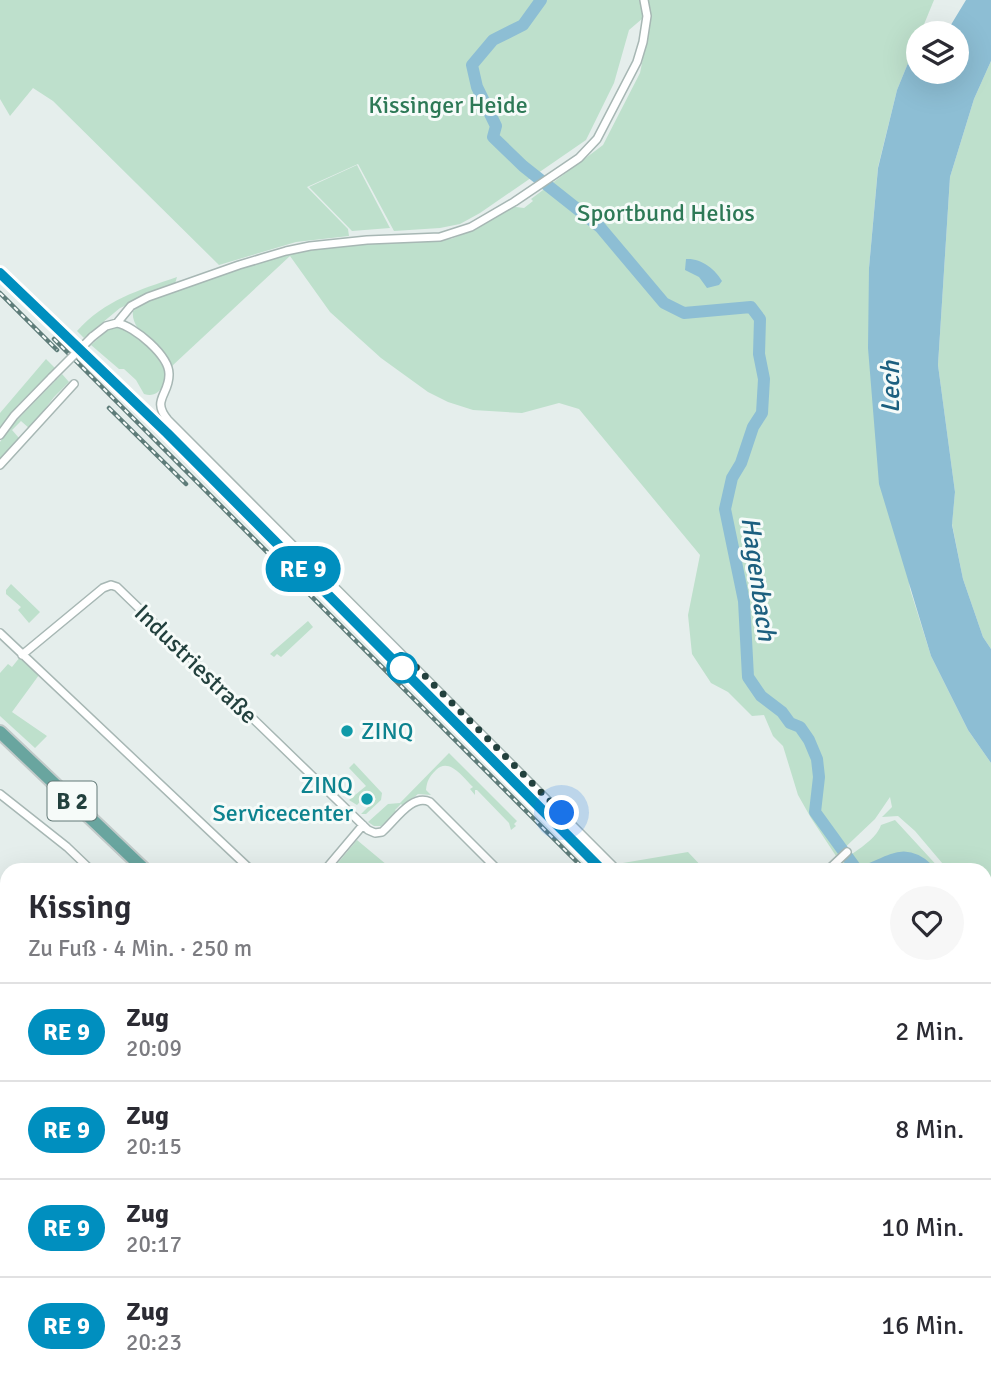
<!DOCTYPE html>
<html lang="de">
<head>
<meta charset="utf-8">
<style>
	:root { --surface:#fff; --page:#f7f7f7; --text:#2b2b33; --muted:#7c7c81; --line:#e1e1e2 }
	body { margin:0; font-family:Signika,sans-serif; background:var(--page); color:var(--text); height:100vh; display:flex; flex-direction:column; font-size:26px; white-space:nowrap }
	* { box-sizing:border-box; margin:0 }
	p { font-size:23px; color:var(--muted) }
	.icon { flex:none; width:38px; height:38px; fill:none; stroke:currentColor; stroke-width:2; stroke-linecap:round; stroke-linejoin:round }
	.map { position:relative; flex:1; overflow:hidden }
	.panel { position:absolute; left:0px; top:863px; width:992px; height:527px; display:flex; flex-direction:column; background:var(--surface); border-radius:21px 21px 0 0; box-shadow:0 7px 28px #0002 }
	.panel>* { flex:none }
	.badge { padding:0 14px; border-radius:23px; font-size:24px; line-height:46px }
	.fabs { position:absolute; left:906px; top:21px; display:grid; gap:14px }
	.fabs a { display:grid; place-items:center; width:63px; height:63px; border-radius:50%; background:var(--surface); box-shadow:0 7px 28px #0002; font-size:35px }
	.you { position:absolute; width:35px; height:35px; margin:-18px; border:5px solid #fff; border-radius:50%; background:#1a73e8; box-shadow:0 0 0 10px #1a73e833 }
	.map>.badge { position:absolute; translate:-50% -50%; box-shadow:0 0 0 4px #fff }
	.round { display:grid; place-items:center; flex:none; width:74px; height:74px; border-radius:37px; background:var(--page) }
	.overview { display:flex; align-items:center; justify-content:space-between; height:119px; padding:0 28px }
	h1 { font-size:33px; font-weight:600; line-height:52px }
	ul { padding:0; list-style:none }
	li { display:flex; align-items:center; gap:21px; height:98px; padding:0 28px; border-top:2px solid var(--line) }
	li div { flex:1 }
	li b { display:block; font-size:26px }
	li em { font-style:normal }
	li .badge { min-width:77px; font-weight:700; text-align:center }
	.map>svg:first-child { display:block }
	.green { fill:#bee0cc }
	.water { fill:#8dbed4 }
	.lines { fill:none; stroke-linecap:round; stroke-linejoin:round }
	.river { stroke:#8dbed4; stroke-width:12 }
	.minor-casing { stroke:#a7b7b4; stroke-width:10 }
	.primary-casing { stroke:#c1cac9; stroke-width:16 }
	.minor { stroke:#fff; stroke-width:7 }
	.primary { stroke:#69a59f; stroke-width:12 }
	.rail-casing { stroke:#5e7c79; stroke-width:4.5 }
	.rail { stroke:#f6fbf9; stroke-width:2; stroke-dasharray:5; stroke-linecap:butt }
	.minor-bridge-casing { stroke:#a7b7b4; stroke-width:10; stroke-linecap:butt }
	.minor-bridge { stroke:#fff; stroke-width:7 }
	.line-casing { stroke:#fff; stroke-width:16 }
	.line { stroke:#008fbf; stroke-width:10 }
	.walk { stroke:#23413e; stroke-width:7; stroke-dasharray:0 12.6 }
	.stop-dot { fill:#fff; stroke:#008fbf; stroke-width:3.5 }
	.culture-dot { fill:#0f9aa8; stroke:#f6fbf9; stroke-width:2.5 }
	.labels { text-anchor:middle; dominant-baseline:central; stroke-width:6; stroke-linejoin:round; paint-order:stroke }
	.shield { fill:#f6fbf9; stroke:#627976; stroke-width:2 }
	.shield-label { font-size:23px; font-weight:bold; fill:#23413e }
	.park-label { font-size:24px; fill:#2d7956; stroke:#f6fbf9 }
	.street-label { font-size:24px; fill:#23413e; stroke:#f6fbf9 }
	.culture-label { font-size:24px; fill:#0d838f; stroke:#f6fbf9; text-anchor:start }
	.water-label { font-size:26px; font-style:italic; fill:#1c5f7f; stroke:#f6fbf9 }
</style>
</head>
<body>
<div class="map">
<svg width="991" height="1388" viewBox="0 0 991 1388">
	<rect width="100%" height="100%" fill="#e5eeec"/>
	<path class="green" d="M0 0H640L643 18 629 30 614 83 586 140 480 213 460 224 440 228 394 231 358 164 307 187 348 229 349 236 296 242 219 265 53 101 33 88 10 116 0 99Z
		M648 0H934L897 90 878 167 869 268 910 589 931 656 968 730 991 763V919L985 912V870H948L915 831 898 816 882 817 892 807 890 797 875 819 836 856 811 818 798 795 783 746 773 736 764 715 752 716 728 692 711 683 692 654 688 615 700 555 579 409 559 403 522 413 473 410 448 402 428 392 381 358 330 312 290 256 172 366C162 348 130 332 133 311L146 302 283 254 310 249 365 244 451 239 474 230 507 206 524 208 533 201 531 199 603 145 640 73 651 18Z
		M991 61V649L983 637 963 579 952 524 955 492 938 365 950 177 974 99Z
		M357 165 390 228 352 231 309 187Z
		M177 277 175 284 120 308 84 338 77 331C105 300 139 290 177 277Z
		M110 328C132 325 164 357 166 378 162 389 157 398 144 394L136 380 124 369H119L91 345Z
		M46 359 55 368 18 405 0 427V413Z
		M62 374 69 382 54 397 30 429 21 421 12 430 19 438 0 459V442L10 427Z
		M11 584 40 612 29 623 18 610 21 607 6 594V590Z
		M308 621 313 627 281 657 277 654 274 657 270 654Z
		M20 657 39 675 12 712 47 736 35 748 0 716V673L8 664 12 667Z
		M449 753 517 821 514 824 516 826 511 830 509 823 477 790H475V795L470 789 473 787C463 777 449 757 436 770 429 777 427 781 426 790L431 795 418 794 403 806 401 804 395 810 397 812 381 826H374L368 822 388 804 400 803Z
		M354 763 382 793 381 800 366 814H361L376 799 369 792 357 805 349 800 366 786 349 768Z
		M895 820 941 870H931L914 855 890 860 888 865C905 861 913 856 926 870H841L837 865C850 854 876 841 881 825Z
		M357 840 393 870H332Z
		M688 852 705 870H623L617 864Z"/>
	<path class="water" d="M966 0H991V61L974 99 950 177 938 365 955 492 952 525 963 579 983 637 991 649V763L968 730 931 656 879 484 868 348 869 268 878 168 897 90 915 46 919 48V72H957V33H946Z
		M686 259C701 258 715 269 722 281L719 285 707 288 699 277 685 270Z"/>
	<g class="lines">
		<path class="river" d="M541 0 523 25 493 40 472 65 477 87 496 126 493 137 523 166 600 227 664 303 684 313 751 307 760 319 759 354 764 379 762 413 753 427 741 463 732 478 725 509 744 601 748 677 761 696 782 712 790 723 800 727 809 740 817 759 819 777 815 812 857 870
			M868 870C893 860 906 848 929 870
			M985 930 991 934"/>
		<g class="minor-casing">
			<path id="minor" d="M117 323C134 326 170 356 169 375 169 395 151 400 168 420L617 870
				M92 337 106 326 117 323 131 306 148 297 239 265 286 251 310 246 367 240 440 237 471 227 514 202 579 158 597 139 637 62 643 42 647 16 644 0
				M0 435 14 416 52 377
				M0 465 74 384
				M0 633 251 870
				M22 655 103 588 111 585 117 587 368 830 375 833 382 832C395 821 412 793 430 802L498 870
				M0 794 67 847 91 870
				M325 870 363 825
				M828 870 847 852
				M0 890 7 896
				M0 988 7 995
				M0 1060 7 1053
				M0 1123 7 1129
				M0 1232 7 1238
				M985 1238 991 1244
				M0 1282 7 1274
				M0 1289 7 1294
				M985 1309 991 1315
				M985 1365 991 1358
				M0 1375 7 1380
				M10 1382 18 1388
				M134 1382 142 1388
				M263 1382 271 1388
				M404 1382 409 1388
				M541 1382 546 1388
				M622 1382 628 1388
				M976 1382 982 1388
				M59 1388 64 1382
				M317 1388 322 1382
				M432 1388 436 1382
				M592 1388 596 1382
				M961 1388 967 1382"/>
		</g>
		<g class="primary-casing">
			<path id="primary" d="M0 732 145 870
				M684 1382 689 1388"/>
		</g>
		<use href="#minor" class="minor"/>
		<use href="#primary" class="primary"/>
		<g class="rail-casing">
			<path id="rail" d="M0 273 167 433 602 870
				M0 293 57 350
				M54 339 585 870
				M109 408 186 484
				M985 1257 991 1263
				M985 1284 991 1290"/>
		</g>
		<use href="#rail" class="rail"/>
		<g class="minor-bridge-casing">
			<path id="minor-bridge" d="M52 377 92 337"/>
		</g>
		<use href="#minor-bridge" class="minor-bridge"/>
	</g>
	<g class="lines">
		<g class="line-casing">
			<path id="line" d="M0 273 167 433 602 870"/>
		</g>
		<use href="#line" class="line"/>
		<path class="walk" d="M402 668 401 652 562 813"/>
	</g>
	<circle class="stop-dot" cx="402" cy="668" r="14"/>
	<g class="culture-dot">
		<circle cx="347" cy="731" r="7"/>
		<circle cx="367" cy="799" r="7"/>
	</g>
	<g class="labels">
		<rect class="shield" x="47.5" y="781.5" width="49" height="39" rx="5"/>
		<g class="shield-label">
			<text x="72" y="801">B 2</text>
		</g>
		<g class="park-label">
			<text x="448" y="105">Kissinger Heide</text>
			<text x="666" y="213">Sportbund Helios</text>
		</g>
		<g class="street-label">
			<text transform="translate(196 664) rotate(44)">Industriestraße</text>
		</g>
		<g class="culture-label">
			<text x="361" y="731">ZINQ</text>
			<text x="353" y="785" text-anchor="end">ZINQ<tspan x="353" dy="28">Servicecenter</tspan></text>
		</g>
		<g class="water-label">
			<text transform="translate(891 387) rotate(-90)">Lech</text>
			<text transform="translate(758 579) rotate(82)">Hagenbach</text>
		</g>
	</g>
</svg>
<div class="fabs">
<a><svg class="icon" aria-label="layers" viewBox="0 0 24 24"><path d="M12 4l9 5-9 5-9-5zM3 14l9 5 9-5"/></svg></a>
</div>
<div class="you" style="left:562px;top:813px"></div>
<b class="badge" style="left:303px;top:569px;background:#008fbf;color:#fff">RE 9</b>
<section class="panel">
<div class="overview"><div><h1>Kissing</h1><p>Zu Fuß · 4 Min. · 250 m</p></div><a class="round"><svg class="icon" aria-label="heart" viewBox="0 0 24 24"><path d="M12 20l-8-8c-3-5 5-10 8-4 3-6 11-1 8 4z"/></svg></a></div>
<ul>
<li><span class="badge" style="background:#008fbf;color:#fff">RE 9</span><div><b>Zug</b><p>20:09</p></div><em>2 Min.</em></li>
<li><span class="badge" style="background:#008fbf;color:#fff">RE 9</span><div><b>Zug</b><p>20:15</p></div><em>8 Min.</em></li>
<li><span class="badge" style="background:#008fbf;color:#fff">RE 9</span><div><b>Zug</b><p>20:17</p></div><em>10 Min.</em></li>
<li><span class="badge" style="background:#008fbf;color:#fff">RE 9</span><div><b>Zug</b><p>20:23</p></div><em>16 Min.</em></li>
</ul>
</section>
</div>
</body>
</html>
